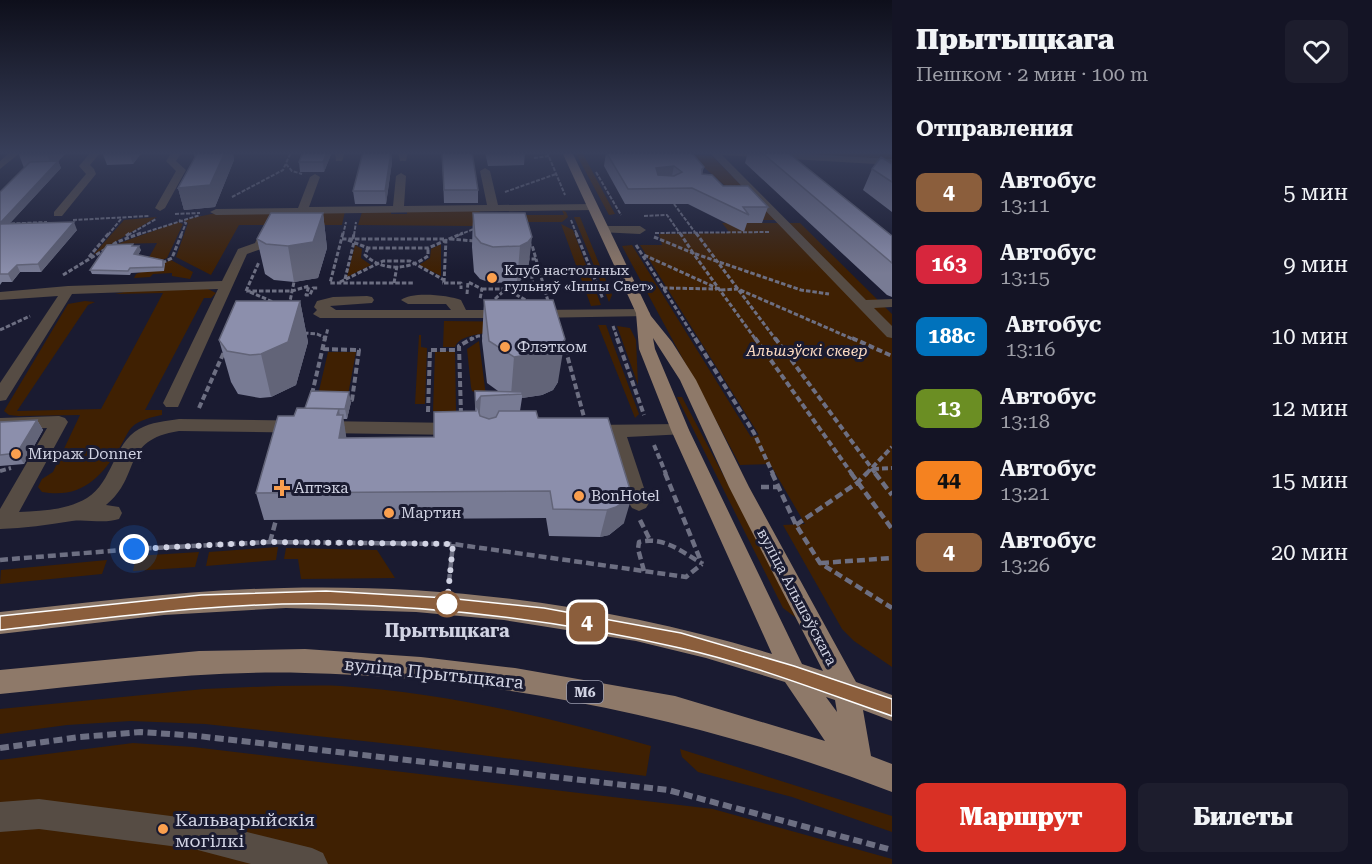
<!DOCTYPE html>
<html lang="ru">
<head>
<meta charset="utf-8">
<style>
	:root { --surface:#141425; --page:#1d1d2d; --text:#f1f3f6; --muted:#9d9ea7; --accent:#d93025 }
	body { margin:0; font-family:"Roboto Serif",serif; background:var(--page); color:var(--text); height:100vh; display:flex; flex-direction:column; font-size:22px; white-space:nowrap }
	* { box-sizing:border-box; margin:0 }
	p { font-size:20px; color:var(--muted) }
	.icon { flex:none; width:33px; height:33px; fill:none; stroke:currentColor; stroke-width:2; stroke-linecap:round; stroke-linejoin:round }
	.map { position:relative; flex:1; overflow:hidden }
	.drawer { display:flex; flex-direction:column; background:var(--surface); width:480px }
	.drawer>* { flex:none }
	.badge { padding:0 12px; border-radius:9px; font-size:21px; line-height:39px }
	.you { position:absolute; width:30px; height:30px; margin:-15px; border:4px solid #fff; border-radius:50%; background:#1a73e8; box-shadow:0 0 0 9px #1a73e833 }
	.map>.badge { position:absolute; translate:-50% -50%; box-shadow:0 0 0 3px #fff }
	h2 { padding:0 24px; font-size:22px; line-height:54px }
	.round { display:grid; place-items:center; flex:none; width:63px; height:63px; border-radius:9px; background:var(--page) }
	.head { display:flex; align-items:center; justify-content:space-between; height:102px; padding:0 24px }
	h1 { font-size:28px; font-weight:800; line-height:45px }
	.button { display:flex; gap:12px; margin-top:auto; padding:12px 24px }
	.button a { flex:1; height:69px; border-radius:9px; background:var(--accent); color:#fff; font-size:24px; font-weight:800; line-height:69px; text-align:center }
	.button a+a { background:var(--page); color:var(--text) }
	ul { padding:0; list-style:none }
	li { display:flex; align-items:center; gap:18px; height:72px; padding:0 24px }
	li div { flex:1 }
	li b { display:block; font-size:22px }
	li em { font-style:normal }
	li .badge { min-width:66px; font-weight:700; text-align:center }
	main { display:flex; flex:1; min-height:0 }
	.map>svg:first-child { display:block }
	.green { fill:#3f2002 }
	.lines { fill:none; stroke-linecap:round; stroke-linejoin:round }
	.path-far4 { stroke:#6d6f82; stroke-width:2; stroke-dasharray:4 1.5; stroke-linecap:butt }
	.path-far3 { stroke:#6d6f82; stroke-width:3; stroke-dasharray:4.5 2; stroke-linecap:butt }
	.path-far2 { stroke:#6d6f82; stroke-width:4; stroke-dasharray:6 3; stroke-linecap:butt }
	.path-far1 { stroke:#6d6f82; stroke-width:4.5; stroke-dasharray:8 4; stroke-linecap:butt }
	.path { stroke:#6d6f82; stroke-width:6; stroke-dasharray:9 4.5; stroke-linecap:butt }
	.minor { fill:#564c44; fill-rule:evenodd }
	.major { fill:#8e7969; fill-rule:evenodd }
	.wall { fill:#787b94 }
	.shaded-wall { fill:#626478 }
	.building { fill:#8c8fac; stroke:#626478; stroke-width:1.5; fill-rule:evenodd }
	.line { fill:#8b5e3c; stroke:#fff; stroke-width:1.5 }
	.walk { stroke:#d1d3e3; stroke-width:6; stroke-dasharray:0 10.8 }
	.poi-dot { fill:#fa9f4e; stroke:#1a1b31; stroke-width:2 }
	.stop-dot { fill:#fff; stroke:#8b5e3c; stroke-width:3 }
	.labels { text-anchor:middle; dominant-baseline:central; stroke-width:6; stroke-linejoin:round; paint-order:stroke }
	.far-poi-label { font-size:14px; fill:#d1d3e3; stroke:#1a1b31; text-anchor:start }
	.shield { fill:#1a1b31; stroke:#9a9cae; stroke-width:1.5 }
	.shield-label { font-size:14px; font-weight:bold; fill:#d1d3e3 }
	.poi-label { font-size:15px; fill:#d1d3e3; stroke:#1a1b31; text-anchor:start }
	.park-label { font-size:15px; font-style:italic; fill:#fbdac1; stroke:#1a1b31 }
	.street-label { font-size:15px; fill:#d1d3e3; stroke:#1a1b31 }
	.near-stop-label { font-size:18px; font-weight:bold; fill:#d1d3e3; stroke:#1a1b31 }
	.near-street-label { font-size:18px; fill:#d1d3e3; stroke:#1a1b31 }
	.near-poi-label { font-size:18px; fill:#d1d3e3; stroke:#1a1b31; text-anchor:start }
</style>
</head>
<body>
<main>
<div class="map">
<svg width="892" height="864" viewBox="0 0 892 864">
	<rect width="100%" height="100%" fill="#1a1b31"/>
	<path class="green" d="M575 152H582L615 214 609 215Z
		M757 152H892V160Z
		M695 155 712 156 776 220H763C741 198 717 180 695 159Z
		M479 210 481 215H564L562 210 566 212 568 217 562 222H490L471 226 358 225 362 212 391 211V214H407V211Z
		M345 211 342 225H239L211 275 176 257 188 223 183 220 216 213Z
		M157 217 93 255 124 220Z
		M574 217H580L612 295 609 302Z
		M178 222 183 224 167 258 143 268 157 243 117 244Z
		M722 223H800L892 314V667L854 641 842 629 783 525 805 524 770 464 740 465 622 246 632 245 751 437 759 435 640 245H662L659 234 730 233Z
		M561 224 573 230 601 305 591 306Z
		M441 244V276L419 265 430 258 431 249Z
		M355 245 362 249 361 258 371 265 347 277Z
		M171 260 193 272 190 279 172 276V273L153 274 150 277 134 278 136 274Z
		M208 289 216 293 211 298H204L145 410H162V415C152 417 139 420 132 427 127 432 124 441 120 447 101 478 81 499 42 492L38 487 42 479 53 472 80 415 18 416 9 415 4 411 68 304 85 301 95 302 88 305 17 411 101 409 163 293 115 294 133 290Z
		M444 321 546 322 553 333C534 333 461 326 455 347H443Z
		M598 325H606L639 414 635 418Z
		M617 326 630 328 636 340 638 385Z
		M419 335H421V347L427 348 425 404H415Z
		M479 341 486 396 472 391 471 387 467 349Z
		M455 351 456 411H433L435 352Z
		M328 352H356L348 395H318Z
		M677 397H682L794 609 795 617 783 608Z
		M278 547 276 560 206 566 209 552Z
		M286 548 377 550 395 578 301 579 298 559H284Z
		M199 552 195 567 133 571 136 556Z
		M107 560 102 574 0 584 1 570Z
		M277 686C298 686 320 685 341 686 446 693 549 717 651 746L646 776 419 747 205 724 131 721 67 725 0 734V709L204 689Z
		M133 743 193 747 713 809 892 859V864H0V760Z
		M680 749 892 816V832L792 797 698 772 682 757Z"/>
	<g class="lines">
		<path class="path-far4" d="M547 152 565 195
			M534 158 549 156
			M286 164 292 171 302 174
			M596 172 621 215
			M505 192 556 174
			M232 197 283 170 291 152
			M674 204 697 235
			M175 214 200 213
			M644 216 667 215 681 235
			M73 220 149 216
			M179 220 186 223 181 235
			M571 220 577 235
			M0 224 47 222
			M655 233 770 232
			M108 235 121 219
			M128 235 156 219
			M137 235 200 215
			M343 235 346 222
			M354 235 356 222
			M459 235 476 228"/>
		<path class="path-far3" d="M343 233 330 283H413
			M576 233 603 299
			M680 233 693 253 801 290 829 294
			M696 233 776 340
			M126 236 130 233
			M654 237 693 253 756 340
			M342 239H446L444 283H442
			M353 239 354 233
			M450 239 475 241
			M348 240 368 248H428L463 233
			M527 245H532L536 259H527
			M636 245 696 340
			M368 248 365 255C383 272 409 270 428 256V249
			M644 255 721 290 738 289 855 340
			M89 257 109 233
			M536 259 548 301
			M162 263 172 258 182 233
			M530 268 534 289
			M63 275 117 242 141 233
			M345 279 354 242
			M340 282 383 261H410L444 280
			M394 283 397 266
			M444 283H461V289
			M663 288 717 289
			M482 289H544
			M246 291H292L309 286 306 295H310L313 288H318
			M246 291 259 262
			M250 292 273 302
			M467 294 468 282 482 289 480 299
			M495 299 506 289 529 302
			M289 306 294 282
			M613 326 618 340
			M0 330 30 316
			M304 333 317 334 326 338
			M325 340 328 328
			M470 340 478 336H485"/>
		<path class="path-far2" d="M617 338 644 415
			M695 338 754 433 773 474
			M755 338 852 474
			M775 338 876 474
			M852 338 892 356
			M563 340 584 417
			M323 349 359 350 352 400H345
			M312 394 325 338
			M199 408 224 352
			M428 412 430 350H458
			M461 414 459 346 473 338
			M654 445 666 474
			M873 469 892 468
			M0 471 11 468
			M866 474 892 447"/>
		<path class="path-far1" d="M665 473 702 564
			M772 473 796 525 820 563 892 608
			M851 473 892 529
			M875 473 892 495
			M761 487H778
			M640 520 649 538
			M796 525 857 483 867 473
			M270 542 276 520
			M0 560 134 549 270 542 453 544 686 577 702 564
			M821 563 892 558
			M644 571 638 549 639 542C663 536 681 551 701 563
			M449 582 453 544"/>
		<path class="path" d="M0 748 80 737 141 732 198 736 668 790 892 850"/>
		<path class="minor" d="M10 152H21L0 169V161Z
			M91 152H101L90 165 94 169 96 174 62 216H54V212L86 174 79 166Z
			M172 152H182L176 161 186 170 165 208 160 211 155 208 176 171 166 161Z
			M335 152H345L342 161H336Z
			M398 152H408L406 161H400Z
			M709 152H770L892 159V165L722 155 866 300 892 299V307L874 308 892 326V338L887 337Z
			M485 168 490 171 498 205 593 204 598 207 593 210 216 215 210 212 216 209 298 208 310 177 315 174 320 177 309 207 393 206 396 176 401 173 406 176 404 206 487 205 480 171Z
			M603 226H640L646 230 640 234 599 232V228Z
			M275 231 279 232V238L269 239 264 248 247 254 178 407H166L163 403 218 289 72 294 6 400 0 401V383L58 296 0 300V292L68 286 222 281 238 249 255 243 260 232Z
			M367 296 372 297 374 300 372 303 330 306 336 310H451L446 304H408L401 300C411 291 449 295 461 300L466 310H506L513 314 506 318H320L313 314 317 310 314 307 317 301 333 297Z
			M643 309 650 313 648 316 533 318 526 314 533 310Z
			M59 416 65 418 68 422 19 512C42 511 67 510 87 498 113 482 113 444 139 429 151 422 166 421 179 419L457 423 463 425 466 429 463 433 457 435 179 431C120 440 142 476 106 505L119 507 122 513 119 519C104 524 87 519 72 521 48 525 24 528 0 529V509L47 428 0 430V418Z
			M680 424 686 426 689 430 686 434 627 437 649 503 646 508 639 511 632 508 629 503 609 437 583 435 580 431 583 427 589 425Z
			M39 799 194 819 312 848 323 853 328 864H251L194 849 39 829 0 832V802Z"/>
		<path class="major" d="M562 152H572L651 316 672 342 696 380 749 487 856 682 892 695V721L863 710 871 756 892 764V792C708 721 502 677 305 673 203 670 101 684 0 694V670L199 651 305 649 421 657 515 668 675 696 825 741 785 682 706 658 636 641 504 620 416 612 286 608 164 615 0 634V612C95 602 189 590 284 588 448 584 616 606 772 654L671 430 639 349 636 313ZM653 338 680 380 729 487 823 671 802 664 689 430 655 349ZM826 697 835 700 837 712Z"/>
	</g>
	<path class="wall" d="M18 152H67L58 161 61 168 9 224 77 230 41 272H20L12 282H2L0 285V192L24 168Z
		M102 152H142L133 164 107 165Z
		M193 152H233L234 160 215 207 184 210 178 188 195 158Z
		M303 152H332L324 172H300L299 162Z
		M391 152 392 162 386 204H355L353 191Z
		M442 152 478 190V203H444Z
		M485 152H525L524 165 488 166Z
		M606 152 704 167 702 174 723 186 768 207 762 223H747L744 232 688 204H625L604 166Z
		M748 152H787L892 236V297L887 295 745 163Z
		M892 164V212L863 190 872 169Z
		M323 213 327 248 318 278 294 282 274 280 265 274 257 239Z
		M473 213H525L528 272 525 278 517 282 491 283 480 279 474 272 472 247Z
		M134 246 141 250 138 255 163 260 165 264 164 271 131 273 130 275 92 274 90 270Z
		M484 300 558 382 553 390 542 395 522 398 520 411 538 418 624 523 609 535 600 537 549 536 546 518 264 520 256 493 294 416 305 408 351 402 347 419H343L346 438 434 437 475 411V391H498L487 383 482 341Z
		M300 301 308 342 296 385 271 397 260 398 238 394 231 382 219 340Z
		M37 420 43 430 24 464 0 466V422Z"/>
	<path class="shaded-wall" d="M46 152H67L58 161 61 168 2 232 0 227V223L52 167Z
		M129 152H142L133 164Z
		M220 152H233L234 160 215 207 184 210 178 188Z
		M327 152H332L324 172 323 162Z
		M391 152 392 162 386 204 385 191Z
		M674 166 671 181 653 183 656 168Z
		M323 213 327 248 318 278 294 282 288 246Z
		M74 222 77 230 41 272 38 264Z
		M532 237 528 272 525 278 517 282 520 246Z
		M139 246 141 250 136 259 134 254Z
		M17 265 20 272 12 282 8 274Z
		M300 301 308 342 296 385 271 397 261 354Z
		M565 339 558 382 553 390 542 395 522 398V394L511 395 514 357Z
		M349 392 351 402 347 419 345 409Z
		M481 396 479 423 476 403Z
		M339 409 341 425 343 415 347 442 339 438 337 415Z
		M37 420 43 430 24 464 17 453Z
		M632 496 624 523 609 535 600 537 607 510Z"/>
	<path class="building" d="M198 152H225L210 185 178 188Z
		M303 152H327L323 162H299Z
		M363 152H391L385 191H353Z
		M442 152H472L478 190H444Z
		M488 152H525L488 153Z
		M606 152H691L704 167 702 169V174L712 175 723 186H748L768 207H743L749 215 692 188 628 189ZM674 166 682 172 674 176 658 175 656 168Z
		M761 152H787L892 236V263Z
		M881 157 892 164V182L872 169Z
		M58 161 0 223V192L30 162Z
		M271 213H323L313 242 288 246 266 244 257 239Z
		M473 213H525L532 237 528 242 520 246 493 247 481 243 475 236Z
		M74 222 38 264 17 265 8 274H0V224Z
		M133 244 132 246H139L134 254 163 260V267L130 268 128 271 90 270 107 245Z
		M484 300H553L565 339 559 347 547 352 514 357 489 341Z
		M236 301H300L288 342 261 354 250 355 227 351 219 340Z
		M311 391 349 392 345 409 305 408Z
		M475 391 522 392V394L481 396 476 403 480 416 489 419 496 417 499 411H536L538 418H608L632 496 616 507 607 510 553 509 550 491 256 493 278 416H294L297 408 339 409 337 415H343L339 438 434 437V412L476 411Z
		M37 420 17 453 0 455V422Z"/>
	<linearGradient id="sky" x2="0" y2="1"><stop stop-color="#0e0f1b"/><stop offset="0.56" stop-color="#383f5a"/><stop offset="1" stop-color="#383f5a" stop-opacity="0"/></linearGradient>
	<rect width="892" height="273" fill="url(#sky)"/>
	<path class="line" d="M326 591 447 598 544 608 681 633 794 666 892 699V716C822 692 752 664 680 648 564 621 445 607 327 604 218 602 109 618 0 630V616L201 595Z"/>
	<g class="lines">
		<path class="walk" d="M134 549 270 542 453 544 447 604"/>
	</g>
	<g class="poi-dot">
		<circle cx="492" cy="278" r="6"/>
		<circle cx="505" cy="347" r="6"/>
		<circle cx="16" cy="454" r="6"/>
		<path d="M279 479h6v6h6v6h-6v6h-6v-6h-6v-6h6z"/>
		<circle cx="579" cy="496" r="6"/>
		<circle cx="389" cy="513" r="6"/>
		<circle cx="163" cy="829" r="6"/>
	</g>
	<circle class="stop-dot" cx="447" cy="604" r="12"/>
	<g class="labels">
		<g class="far-poi-label">
			<text x="504" y="270">Клуб настольных<tspan x="504" dy="16">гульняў «Іншы Свет»</tspan></text>
		</g>
		<rect class="shield" x="567" y="681" width="36" height="22" rx="4.5"/>
		<g class="shield-label">
			<text x="585" y="692">М6</text>
		</g>
		<g class="poi-label">
			<text x="517" y="347">Флэтком</text>
			<text x="28" y="454">Мираж Donner</text>
			<text x="294" y="488">Аптэка</text>
			<text x="591" y="496">BonHotel</text>
			<text x="401" y="513">Мартин</text>
		</g>
		<g class="park-label">
			<text x="807" y="351">Альшэўскі сквер</text>
		</g>
		<g class="street-label">
			<text transform="translate(797 597) rotate(62)">вуліца Альшэўскага</text>
		</g>
		<g class="near-stop-label">
			<text x="447" y="630">Прытыцкага</text>
		</g>
		<g class="near-street-label">
			<text transform="translate(434 673) rotate(6)">вуліца Прытыцкага</text>
		</g>
		<g class="near-poi-label">
			<text x="175" y="819">Кальварыйскія<tspan x="175" dy="21">могілкі</tspan></text>
		</g>
	</g>
</svg>
<div class="you" style="left:134px;top:549px"></div>
<b class="badge" style="left:587px;top:622px;background:#8b5e3c;color:#fff">4</b>
</div>
<section class="drawer">
<div class="head"><div><h1>Прытыцкага</h1><p>Пешком · 2 мин · 100 m</p></div><a class="round"><svg class="icon" aria-label="heart" viewBox="0 0 24 24"><path d="M12 20l-8-8c-3-5 5-10 8-4 3-6 11-1 8 4z"/></svg></a></div>
<h2>Отправления</h2>
<ul>
<li><span class="badge" style="background:#8b5e3c;color:#fff">4</span><div><b>Автобус</b><p>13:11</p></div><em>5 мин</em></li>
<li><span class="badge" style="background:#d7263d;color:#fff">163</span><div><b>Автобус</b><p>13:15</p></div><em>9 мин</em></li>
<li><span class="badge" style="background:#0072bc;color:#fff">188с</span><div><b>Автобус</b><p>13:16</p></div><em>10 мин</em></li>
<li><span class="badge" style="background:#6b8e23;color:#fff">13</span><div><b>Автобус</b><p>13:18</p></div><em>12 мин</em></li>
<li><span class="badge" style="background:#f58220;color:#111">44</span><div><b>Автобус</b><p>13:21</p></div><em>15 мин</em></li>
<li><span class="badge" style="background:#8b5e3c;color:#fff">4</span><div><b>Автобус</b><p>13:26</p></div><em>20 мин</em></li>
</ul>
<div class="button"><a>Маршрут</a><a>Билеты</a></div>
</section>
</main>
</body>
</html>
